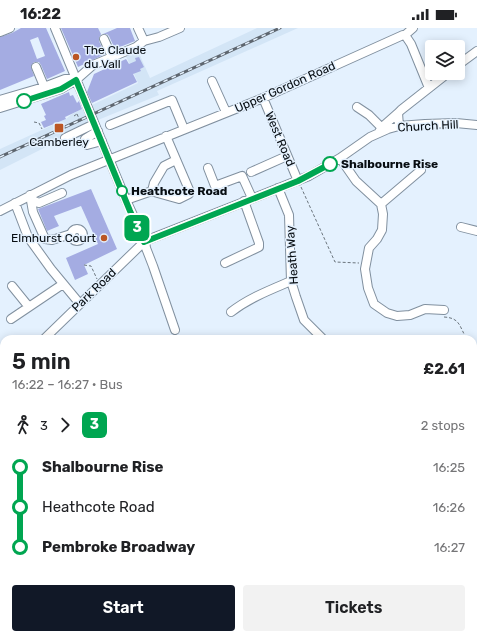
<!DOCTYPE html>
<html lang="en">
<head>
<meta charset="utf-8">
<style>
	:root { --surface:#fff; --page:#f2f2f2; --text:#202124; --muted:#757577; --accent:#111827 }
	body { margin:0; font-family:Rubik,sans-serif; background:var(--page); color:var(--text); height:100vh; display:flex; flex-direction:column; font-size:15px; white-space:nowrap }
	* { box-sizing:border-box; margin:0 }
	p { font-size:13px; color:var(--muted) }
	.icon { flex:none; width:22px; height:22px; fill:none; stroke:currentColor; stroke-width:2; stroke-linecap:round; stroke-linejoin:round }
	.map { position:relative; flex:1; overflow:hidden }
	.details { position:absolute; left:0px; top:307px; width:477px; height:304px; display:flex; flex-direction:column; background:var(--surface); border-radius:12px 12px 0 0; box-shadow:0 2px 10px #0003 }
	.details>* { flex:none }
	.badge { padding:0 8px; border-radius:6px; font-size:14px; line-height:26px }
	.tools { position:absolute; left:425px; top:12px; display:grid; gap:8px }
	.tools a { display:grid; place-items:center; width:40px; height:40px; border-radius:4px; background:var(--surface); box-shadow:0 2px 10px #0003; font-size:20px }
	.map>.badge { position:absolute; translate:-50% -50%; box-shadow:0 0 0 2px #fff }
	.legs { display:flex; align-items:center; gap:6px; height:44px; padding:0 12px; font-size:13px }
	.legs p { margin-inline-start:auto }
	.overview { display:flex; align-items:center; justify-content:space-between; height:68px; padding:0 12px }
	h1 { font-size:22px; font-weight:600; line-height:30px }
	.primary-button { display:flex; gap:8px; margin-top:auto; padding:8px 12px }
	.primary-button a { flex:1; height:46px; border-radius:4px; background:var(--accent); color:#fff; font-size:16px; font-weight:600; line-height:46px; text-align:center }
	.primary-button a+a { background:var(--page); color:var(--text) }
	ul { padding:0 12px; list-style:none }
	li { display:flex; align-items:center; gap:14px; height:40px; font-size:15px }
	li i { display:grid; place-items:center; width:6px; height:100%; margin:0 5px; background:currentColor }
	li i::after { content:''; width:10px; height:10px; margin:-5px; border:3px solid; border-radius:50%; background:var(--surface) }
	li p { margin-inline-start:auto }
	li:first-child i { background:linear-gradient(#0000 50%,currentColor 0) }
	li:last-child i { background:linear-gradient(currentColor 50%,#0000 0) }
	.status { display:flex; justify-content:space-between; align-items:center; height:28px; padding:0 20px; background:var(--surface); direction:ltr }
	.status svg { height:11px; fill:currentColor }
	.map>svg:first-child { display:block }
	.built { fill:#d3e5f6 }
	.green { fill:#ebd4fe }
	.building { fill:#a4ace2; fill-rule:evenodd }
	.lines { fill:none; stroke-linecap:round; stroke-linejoin:round }
	.minor-casing { stroke:#81909f; stroke-width:10 }
	.path { stroke:#6b757d; stroke-width:1; stroke-dasharray:3 2; stroke-linecap:butt }
	.minor { stroke:#fff; stroke-width:8 }
	.rail-casing { stroke:#5e666f; stroke-width:3 }
	.rail { stroke:#e4f1fe; stroke-width:1.5; stroke-dasharray:4.5; stroke-linecap:butt }
	.path-bridge { stroke:#6b757d; stroke-width:1; stroke-dasharray:3 2; stroke-linecap:butt }
	.line-1-casing { stroke:#fff; stroke-width:9 }
	.line-1 { stroke:#00a651; stroke-width:6 }
	.poi-dot { fill:#bb5624; stroke:#e4f1fe; stroke-width:1.5 }
	.stop-1-dot { fill:#fff; stroke:#00a651; stroke-width:2 }
	.labels { text-anchor:middle; dominant-baseline:central; stroke-width:3; stroke-linejoin:round; paint-order:stroke }
	.poi-label { font-size:12px; fill:#070d12; stroke:#e4f1fe; text-anchor:start }
	.street-label { font-size:12px; fill:#070d12; stroke:#e4f1fe }
	.stop-label { font-size:12px; font-weight:bold; fill:#070d12; stroke:#e4f1fe; text-anchor:start }
</style>
</head>
<body>
<div class="status"><b>16:22</b><svg viewBox="0 0 49 12"><path d="M0 12V9h3v3zM5 12V6h3v6zM10 12V3h3v9zM15 12V0h3v12zM26 1h20v11H26zM47 4h2v5h-2z"/></svg></div>
<div class="map">
<svg width="477" height="611" viewBox="0 0 477 611">
	<rect width="100%" height="100%" fill="#e4f1fe"/>
	<path class="built" d="M257 0H298L157 63 159 67 98 92 92 77 138 55 126 28 138 23 150 50Z
		M84 80 91 104 59 119 56 114 0 142V121L66 91 72 86Z"/>
	<path class="green" d="M473 492 477 496V611H444L443 608 441 611H368L370 607H473Z"/>
	<path class="building" d="M21 0H46L65 43 47 51 41 37 39 34H34L31 39 34 48 0 62V9L12 5ZM38 9 45 28 37 31 30 12Z
		M61 0H98L101 6 99 10V13L105 26 78 39Z
		M117 0H130L135 13 115 21 109 8 107 6H103Z
		M139 29 144 39 140 41 141 43 133 46 137 54 92 75 87 64 94 46 126 31 129 36 136 33 135 30Z
		M69 64 70 68 73 67 77 75 79 73 82 81 65 89 66 91 44 100 41 94 46 92 44 88 46 87 41 76Z
		M91 161 117 221 84 237 88 246 75 252 66 230 98 216 81 178 54 188 59 198 47 203 38 181Z"/>
	<g class="lines">
		<g class="minor-casing">
			<path id="minor" d="M55 0 126 172 145 213 146 220 153 238 175 302
				M138 0 144 13
				M0 4 10 0
				M405 7 413 0
				M104 11 112 29
				M458 37 477 23
				M36 39 46 63
				M212 53 226 84
				M263 70 298 153
				M0 72 44 59 65 51H78
				M357 79 369 87 381 99
				M0 80 61 61 76 52 93 37 136 19 144 13 159 9 180 0
				M110 97 172 72 184 101
				M399 98 398 85 401 82 448 45
				M98 103 85 111 87 117 102 113
				M379 104 381 100 398 85
				M65 110 94 96
				M340 130 356 153 381 176 383 186 382 202 377 211 369 220 365 241 368 260 374 276 387 285 397 288 410 287 425 281 444 282
				M208 140 215 158 242 148 252 170
				M251 144 287 128
				M278 160 289 187 291 253 296 269 304 292 323 311
				M152 163 154 155 164 138 176 132
				M30 167 33 184 45 211 52 212 71 206
				M30 171 39 175 62 165
				M126 172 152 163 154 164 179 171 189 166 190 164 166 108
				M15 175 28 209 51 241 80 276
				M381 176 421 142
				M0 183 71 147 263 70 403 7H405L411 16 429 60
				M461 199 477 203
				M71 207a6 6 0 1 1 12 0a6 6 0 1 1-12 0Z
				M225 235 259 219V215L244 173
				M12 258 29 279
				M231 284C249 270 270 262 291 253
				M11 291 63 256
				M44 311 145 213 309 148 340 130 370 109 388 101 399 98 425 96 456 95 477 97
				M0 335 4 343
				M0 354 4 350
				M0 384 4 387
				M0 401 4 403
				M473 408 477 406
				M0 593 4 586
				M134 607 137 611
				M225 607 231 611
				M289 607 295 611
				M183 611 188 607"/>
		</g>
		<path class="path" d="M74 88 77 86
			M34 94 39 95 42 101
			M301 159 335 234 359 235
			M84 237 91 238 97 251
			M444 289C461 290 459 299 467 311
			M473 319 477 323"/>
		<use href="#minor" class="minor"/>
		<g class="rail-casing">
			<path id="rail" d="M0 129 280 0"/>
		</g>
		<use href="#rail" class="rail"/>
		<path class="path-bridge" d="M77 86 81 95"/>
	</g>
	<g class="lines">
		<g class="line-1-casing">
			<path id="line-1" d="M24 73 61 61 76 52 130 183 144 214 298 153 330 136"/>
		</g>
		<use href="#line-1" class="line-1"/>
	</g>
	<g class="poi-dot">
		<circle cx="76" cy="29" r="4"/>
		<rect x="54" y="95" width="10" height="10" rx="2"/>
		<circle cx="104" cy="210" r="4"/>
	</g>
	<g class="stop-1-dot">
		<circle cx="24" cy="73" r="7"/>
		<circle cx="330" cy="136" r="7"/>
		<circle cx="122" cy="163" r="5"/>
	</g>
	<g class="labels">
		<g class="poi-label">
			<text x="84" y="22">The Claude<tspan x="84" dy="14">du Vall</tspan></text>
			<text x="59" y="114" text-anchor="middle">Camberley</text>
			<text x="96" y="210" text-anchor="end">Elmhurst Court</text>
		</g>
		<g class="street-label">
			<text transform="translate(285 59) rotate(-24)">Upper Gordon Road</text>
			<text transform="translate(428 98) rotate(-3)">Church Hill</text>
			<text transform="translate(280 111) rotate(67)">West Road</text>
			<text transform="translate(292 227) rotate(-94)">Heath Way</text>
			<text transform="translate(94 262) rotate(-44)">Park Road</text>
		</g>
		<g class="stop-label">
			<text x="341" y="136">Shalbourne Rise</text>
			<text x="131" y="163">Heathcote Road</text>
		</g>
	</g>
</svg>
<div class="tools">
<a><svg class="icon" aria-label="layers" viewBox="0 0 24 24"><path d="M12 4l9 5-9 5-9-5zM3 14l9 5 9-5"/></svg></a>
</div>
<b class="badge" style="left:137px;top:200px;background:#00a651;color:#fff">3</b>
<section class="details">
<div class="overview"><div><h1>5 min</h1><p>16:22 – 16:27 · Bus</p></div><b>£2.61</b></div>
<div class="legs"><svg class="icon" aria-label="walk" viewBox="0 0 24 24"><circle cx="13" cy="4" r="2"/><path d="M13 8l-2 6 4 7M11 14l-3 7M7 12l3-4h3l4 4"/></svg>3<svg class="icon" aria-label="forward" viewBox="0 0 24 24"><path d="M9 5l7 7-7 7"/></svg><b class="badge" style="background:#00a651;color:#fff">3</b><p>2 stops</p></div>
<ul>
<li><i style="color:#00a651"></i><b>Shalbourne Rise</b><p>16:25</p></li>
<li><i style="color:#00a651"></i><span>Heathcote Road</span><p>16:26</p></li>
<li><i style="color:#00a651"></i><b>Pembroke Broadway</b><p>16:27</p></li>
</ul>
<div class="primary-button"><a>Start</a><a>Tickets</a></div>
</section>
</div>
</body>
</html>
